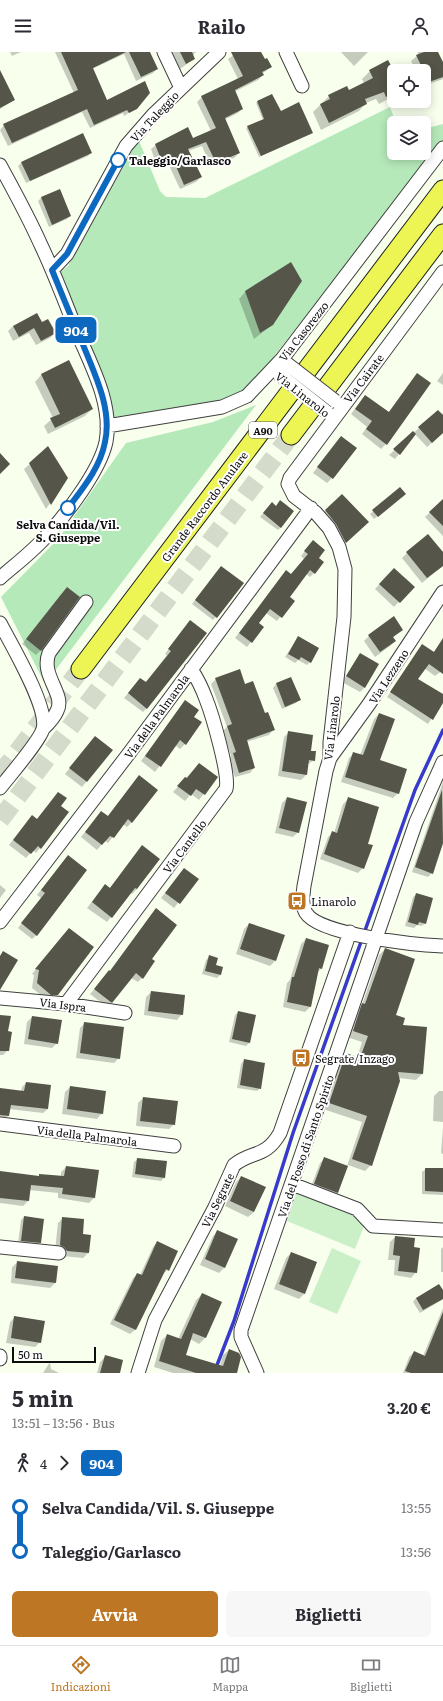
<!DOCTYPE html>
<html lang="it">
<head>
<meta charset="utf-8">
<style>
	:root { --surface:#fff; --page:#f7f7f7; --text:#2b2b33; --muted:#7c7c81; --line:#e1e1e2; --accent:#bd7724 }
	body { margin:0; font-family:Literata,serif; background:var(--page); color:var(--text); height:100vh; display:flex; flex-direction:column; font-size:15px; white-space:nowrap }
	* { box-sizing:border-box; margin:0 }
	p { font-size:13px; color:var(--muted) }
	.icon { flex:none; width:22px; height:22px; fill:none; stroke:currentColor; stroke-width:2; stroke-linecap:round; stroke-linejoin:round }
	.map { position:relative; height:1321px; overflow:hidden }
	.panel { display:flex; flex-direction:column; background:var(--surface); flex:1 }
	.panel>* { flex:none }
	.badge { padding:0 8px; border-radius:6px; font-size:14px; line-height:26px }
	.tools { position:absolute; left:387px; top:12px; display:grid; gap:8px }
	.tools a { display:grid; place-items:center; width:44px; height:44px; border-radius:6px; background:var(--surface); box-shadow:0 2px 10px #0003; font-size:20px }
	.scale { position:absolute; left:12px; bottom:10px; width:84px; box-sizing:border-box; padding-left:4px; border:2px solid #0d0d0d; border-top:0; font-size:11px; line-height:14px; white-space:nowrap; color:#0d0d0d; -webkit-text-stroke:3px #fff; paint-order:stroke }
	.map>.badge { position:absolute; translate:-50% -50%; box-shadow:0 0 0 2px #fff }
	.legs { display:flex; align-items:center; gap:6px; height:44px; padding:0 12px; font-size:13px }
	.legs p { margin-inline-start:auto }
	.overview { display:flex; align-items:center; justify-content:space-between; height:68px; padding:0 12px }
	h1 { font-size:22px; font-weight:700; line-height:30px }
	.cta { display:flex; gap:8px; margin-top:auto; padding:8px 12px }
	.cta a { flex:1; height:46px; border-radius:6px; background:var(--accent); color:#fff; font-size:16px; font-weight:700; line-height:46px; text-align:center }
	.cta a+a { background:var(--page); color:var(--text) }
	ul { padding:0 12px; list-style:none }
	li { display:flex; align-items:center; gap:14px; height:44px; font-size:15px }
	li i { display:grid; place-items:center; width:6px; height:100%; margin:0 5px; background:currentColor }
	li i::after { content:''; width:10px; height:10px; margin:-5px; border:3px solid; border-radius:50%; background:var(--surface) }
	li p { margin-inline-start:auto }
	li:first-child i { background:linear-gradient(#0000 50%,currentColor 0) }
	li:last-child i { background:linear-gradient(currentColor 50%,#0000 0) }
	header { display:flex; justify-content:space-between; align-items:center; height:52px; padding:0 12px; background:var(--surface); font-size:18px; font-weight:700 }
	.dock { display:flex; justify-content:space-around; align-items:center; height:56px; border-top:1px solid var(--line); background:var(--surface); font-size:11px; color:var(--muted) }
	.dock a { display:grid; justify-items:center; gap:2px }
	.dock .selected { color:var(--accent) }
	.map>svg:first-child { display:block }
	.grass { fill:#b6e9ba }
	.pitch { fill:#cbf0c8 }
	.shadow { fill:#0003 }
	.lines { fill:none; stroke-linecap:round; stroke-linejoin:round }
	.stream { stroke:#383acd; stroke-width:3.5 }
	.building { fill:#555549 }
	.highway-tunnel { stroke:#d5dbcb; stroke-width:19; stroke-dasharray:19 10; stroke-linecap:butt }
	.minor-casing { stroke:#404040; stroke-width:15 }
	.highway-casing { stroke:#1e1e1e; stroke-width:21 }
	.minor { stroke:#fff; stroke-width:13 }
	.highway { stroke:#edf555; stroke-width:19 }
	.minor-bridge-casing { stroke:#404040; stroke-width:15; stroke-linecap:butt }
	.minor-bridge { stroke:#fff; stroke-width:13 }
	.line-1-casing { stroke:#fff; stroke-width:9 }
	.line-1 { stroke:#0c69bf; stroke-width:6 }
	.stop-1-dot { fill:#fff; stroke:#0c69bf; stroke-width:2 }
	.labels { text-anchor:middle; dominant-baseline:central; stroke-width:4; stroke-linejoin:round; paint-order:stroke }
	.shield { fill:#fff; stroke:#565656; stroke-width:1 }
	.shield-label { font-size:10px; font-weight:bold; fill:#0d0d0d }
	.street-label { font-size:11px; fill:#0d0d0d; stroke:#fff }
	.stop-label { font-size:11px; font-weight:bold; fill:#0d0d0d; stroke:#fff; text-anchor:start }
	.poi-label { font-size:11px; fill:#0d0d0d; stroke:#fff; text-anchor:start }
</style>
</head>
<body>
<header><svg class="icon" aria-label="menu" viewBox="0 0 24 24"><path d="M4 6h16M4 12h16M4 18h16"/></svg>Railo<svg class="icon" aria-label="person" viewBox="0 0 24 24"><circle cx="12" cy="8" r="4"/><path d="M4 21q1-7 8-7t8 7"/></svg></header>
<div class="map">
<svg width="443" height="1321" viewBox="0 0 443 1321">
	<rect width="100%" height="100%" fill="#f8ffed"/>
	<path class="grass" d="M390 55 396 71H394V101H424V77L443 72V89L264 317 241 340 213 351 114 370 106 336 59 221 68 214 130 101 139 89 160 139 166 145 205 146Z
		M256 353 45 632 1 545 58 487 126 391 213 370Z"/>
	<path class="pitch" d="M297 1140 367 1167 355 1197 287 1169Z
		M332 1196 361 1209 337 1262 309 1250Z"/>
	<path class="shadow" d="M10 0H21L12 4Z
		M55 0H148L157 17 153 21 136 29 124 2 92 17 107 49 136 56 124 64 123 61 90 76 82 60 8 94 0 78 4 73 74 41Z
		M172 0H196L192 4 194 7 180 17Z
		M238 0H260L264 8 271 15 262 22 263 23 258 28 234 40 242 57 238 61 224 68 239 101 234 106 211 115 202 94 188 99 201 125 196 130 180 137 167 109 157 114 151 97 156 93 192 87 211 79 197 50 202 45 238 27 228 7Z
		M341 0H368L354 14Z
		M418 0H437L443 12V27L424 34V19H416L411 9 418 3Z
		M370 19 394 21V44L379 52 376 47 366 51 359 59 321 78 313 60 329 44 348 39 364 31 362 27Z
		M0 23 14 48 0 57Z
		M257 50 280 60 310 82 259 105 246 76 263 68 256 51Z
		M91 100 88 104 26 131 18 114 21 111Z
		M59 138 70 164 67 167 49 175 38 149 41 146Z
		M290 212 272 273 254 287 239 247 245 240Z
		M37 262 42 272 55 281 50 286 36 293 29 281 13 289 8 279 13 274Z
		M69 310 92 357 85 364 48 382 44 374 53 366 35 330 41 323Z
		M443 321V333L437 329Z
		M417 322 386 392 381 397 362 382 367 375 351 362 361 349 388 361Z
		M443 361V381L427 395 415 382 395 407 389 403 419 376Z
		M336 391 332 426 327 431 313 421Z
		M30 412 67 426 46 457 24 417Z
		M400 437 401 445 374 467 370 462Z
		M342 443 367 470 341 495 321 463Z
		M443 448V484L425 465Z
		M269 454 281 475 278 478 260 465Z
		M309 494 317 506 314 521 310 525 306 522 288 545 293 549 277 569 266 561 258 571 263 575 247 595 235 586 282 524 291 523 304 507 301 504Z
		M407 501H443V514L422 531 402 506Z
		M218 518 216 565 213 568 192 552Z
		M389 522 413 535 394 555 375 537Z
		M62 541 41 598 36 603 22 592Z
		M190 569 147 656 143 660 124 646 140 627 145 631 167 603 165 602Z
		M402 578 392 586 395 589 390 594 375 605 364 589 369 584Z
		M298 585 310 610 307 613 298 608 295 611 285 605Z
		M422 594 433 601 438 595 443 599V618L435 624 424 616 417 628 443 643V649L428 672 387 645Z
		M360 602 365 635 360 640 342 630Z
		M216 627 244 633 273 678 269 683 246 690 254 716 250 721 235 725 229 707 231 704 223 679 227 675 211 632Z
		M291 627 299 648 296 651 282 657 273 636 276 632Z
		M185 649 193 665 200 670 185 692 180 697 175 693 155 720 141 709Z
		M379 662V709L398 741 393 746 341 730 349 706 354 701 360 703 374 667Z
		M289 680 310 699 314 708 307 713 306 723 301 728 278 724 284 685Z
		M95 685 112 698 82 735 65 722Z
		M199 712 217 725 199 748 191 742 185 749 173 740Z
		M139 725 132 770 127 775 123 772 108 791 105 789 97 798 81 785 101 760 107 765Z
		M443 730V792L432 821 428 825 412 820Z
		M287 746 298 780 293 785 275 781 282 751Z
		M348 747 367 792 363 816 358 821 320 807 328 785 333 780 334 781 343 752Z
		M60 754 40 796 36 801 33 798 26 806 9 793 28 769 37 768Z
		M142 795 137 837 132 842 130 841 107 870 87 856 100 839 109 837Z
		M64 809 37 883 32 887 18 876 41 846 37 843Z
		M184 817 197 827 174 856 161 846Z
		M0 833 6 838 0 846Z
		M417 842 425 871 422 874 417 873 414 876 405 874 413 845Z
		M152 862 150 907 142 926 138 930 131 926 107 955 90 942 109 920Z
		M249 872 275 909 270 914 236 902 244 877Z
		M64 882 58 943 52 948 46 947 32 936 34 923 32 922Z
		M306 887 328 894 321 917 317 921 310 955 305 960 283 955 287 931 290 928 301 892Z
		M385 897 394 963 402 974 422 1022 416 1028 399 1026 371 1113 365 1119 348 1113 337 1141 332 1146 310 1137 320 1111 325 1106 347 1114 362 1070 323 1057 340 1008 346 1002 357 1006 362 990 347 985 357 958 362 953 379 903Z
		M209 905 220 923 217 926 202 922 206 908Z
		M151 940 182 962 177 968 144 963 146 945Z
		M238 960 249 991 246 994 229 990 235 963Z
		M0 964 7 980 8 998 3 1003H0Z
		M32 965 57 991 52 996 24 992 27 970Z
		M85 971 119 1006 114 1011 76 1006 80 976Z
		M244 1008 260 1036 257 1039 237 1036 241 1012Z
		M26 1031 48 1057 43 1061 9 1057 8 1064 4 1068H0V1037L21 1040 22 1035Z
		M70 1035 102 1061 97 1067 62 1062 65 1040Z
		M439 1039H443V1070L433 1069 434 1044Z
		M143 1046 174 1072 169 1077 136 1074 138 1051Z
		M443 1075V1102L441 1101Z
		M138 1107 164 1126 161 1129 132 1125 134 1110Z
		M66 1115 98 1119 94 1146 89 1151 58 1146V1141L29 1138 28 1149 23 1154 0 1151V1120L38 1125 40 1123 61 1125V1120Z
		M426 1117H443V1143L422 1142V1120Z
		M241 1125 254 1160 248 1165 225 1154 236 1130Z
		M24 1165 40 1191 36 1194 18 1192 21 1168Z
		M63 1166 82 1183 90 1184 88 1201 83 1206 62 1204 55 1198 58 1171Z
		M218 1179 236 1188 224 1216 219 1221 200 1213 213 1184Z
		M395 1185 413 1196 416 1220 411 1226 394 1223 395 1208H388L390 1190Z
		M157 1190 168 1218 162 1222 135 1278 130 1282 110 1272 133 1226 138 1222 140 1223 153 1195Z
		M443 1195V1220H441V1197Z
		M291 1201 316 1211 304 1242 299 1247 274 1237 286 1206Z
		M18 1210 55 1231 50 1236 11 1231 12 1215Z
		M443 1240 442 1248 420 1261 413 1250 416 1246Z
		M202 1242 221 1250 205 1286 199 1292 190 1287 185 1304 220 1314 223 1303 229 1298 235 1321H173L154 1315 161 1289 167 1283 178 1287 196 1248Z
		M443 1256 442 1321H403L409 1305 414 1300 423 1304Z
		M15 1265 40 1290 35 1295 6 1291 10 1270Z
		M105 1305 119 1321H97L100 1310Z
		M50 1310 51 1317 59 1321H43Z"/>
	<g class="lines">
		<path class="stream" d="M214 1321 234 1269 293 1081 415 738 443 678"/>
	</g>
	<path class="building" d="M61 0H126L93 16 107 48 145 29 150 41 137 57 129 61 127 58 94 73 87 57 12 91 3 72 78 38Z
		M129 0H150L158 17 141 25Z
		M180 0H192L195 7 186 12Z
		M231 0H261L265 7 267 6 272 15 262 20 264 23 235 38 243 57 225 66 240 101 216 111 206 90 188 97 202 125 184 133 172 105 162 110 155 92 188 75 193 86 216 76 201 44 243 24Z
		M424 0H438L443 10V25L429 30 416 3Z
		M388 8 394 19V41L386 45 384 40 365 47 367 52 329 71 320 52 330 47 328 43 347 34 349 38 373 26 369 18Z
		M0 18 15 48 0 56Z
		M272 42 281 59 299 50 313 81 261 104 247 74 264 67 257 49Z
		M83 81 92 101 30 129 21 110Z
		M60 137 71 164 52 173 41 145Z
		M291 210 302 229 273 273 260 281 245 239Z
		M37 261 42 270 48 267 56 281 41 289 34 276 19 285 13 274Z
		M69 308 93 357 55 376 50 366 60 362 41 322Z
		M417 321 431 331 387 393 366 377 372 369 355 357 365 343 389 360Z
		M438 358 443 363V381L432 391 418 375Z
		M413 379 416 382 400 403 393 397Z
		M341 384 357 396 333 427 317 415Z
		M48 394 68 426 51 453 29 411Z
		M0 401 10 412 0 422Z
		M400 435 406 442 378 465 372 458Z
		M342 442 369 470 346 491 336 472 325 458Z
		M443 447V474L429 460Z
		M280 448 294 459 281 476 263 461 272 450 276 454Z
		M428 482 443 500V514L427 526 406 500Z
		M313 488 325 498 319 506 324 510 315 522 310 518 290 545 295 549 282 566 270 557 259 571 264 575 252 591 239 581 286 518 291 522 308 502 304 499Z
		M221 514 244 531 217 566 195 548Z
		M394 516 415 535 400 551 379 532Z
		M67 535 80 545 41 599 26 587Z
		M394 564 403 578 393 585 396 589 380 600 368 583Z
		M190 568 207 581 147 657 128 641 140 626 146 630 171 599 168 597Z
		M298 584 319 596 311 611 301 605 299 608 288 602Z
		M443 586V622L429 612 418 627 443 642V651L433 668 390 640 422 592 434 600Z
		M360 601 379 612 365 636 346 624Z
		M240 617 245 632 253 629 265 661 268 660 275 678 247 688 255 716 239 721 233 701 236 700 227 674 232 672 215 626Z
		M291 625 301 648 285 655 276 631Z
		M185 648 199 658 194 665 202 670 186 693 180 688 161 715 145 704Z
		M379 661 395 667 380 708 407 717 399 742 345 725 353 700 363 703Z
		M288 679 313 683 311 699H316L315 709 309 708 307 723 282 719Z
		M95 684 113 698 87 730 69 716Z
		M199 711 218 725 205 743 196 737 191 744 177 734 185 725 187 726Z
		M139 723 158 738 132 771 128 767 114 786 110 784 102 793 85 780 101 759 108 764Z
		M442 738 443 791 433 822 415 815Z
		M58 740 67 746 61 754 69 760 41 797 38 794 31 802 13 788 32 763 37 767Z
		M287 745 307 750 299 781 279 776Z
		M348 745 379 755 368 792 373 793 364 817 324 802 332 779 337 781Z
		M142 793 160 807 137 837 135 836 112 866 92 850 105 832 110 836Z
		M68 803 87 818 37 884 21 871 45 841 41 838Z
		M184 816 199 827 180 852 165 841Z
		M416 841 433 846 426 872 419 870 418 873 408 870Z
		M156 856 177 873 152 907 155 909 143 927 136 921 112 951 94 937 109 918 110 919Z
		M249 871 285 883 276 909 240 897Z
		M69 876 94 895 58 943H51L37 931 39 918 35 917Z
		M306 886 329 893 322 917 319 916 311 955 287 950 292 925H294Z
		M385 896 415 907 396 963 405 966 403 973 427 975 423 1022 398 1020 400 1029 372 1114 352 1107 367 1064 329 1051 346 1001 360 1006 368 984 353 979 362 951 365 952Z
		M3 899 18 908 0 938V904Z
		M209 903 218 906 216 913 223 915 221 923 205 919Z
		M151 939 185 943 183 963 148 959Z
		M238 959 256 963 250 991 232 987Z
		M0 963 11 964 8 979 12 980 9 999H0Z
		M32 964 62 968 58 992 28 987Z
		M84 970 124 975 120 1007 80 1001Z
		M244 1007 265 1011 261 1037 240 1033Z
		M26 1030 51 1033 48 1057 11 1053 9 1064 0 1063V1036L24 1039Z
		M70 1034 106 1039 103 1062 67 1057Z
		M143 1045 178 1049 175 1073 140 1069Z
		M324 1105 348 1114 338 1141 314 1132Z
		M137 1106 167 1109 165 1126 135 1122Z
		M66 1114 99 1118 95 1146 62 1142 63 1136 31 1133 29 1149 0 1146V1119L39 1124V1122L64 1124Z
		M425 1116H443V1140L425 1139Z
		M241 1124 266 1135 254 1160 230 1149Z
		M24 1164 44 1167 41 1191 21 1189Z
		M62 1165 84 1167 83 1182 91 1183 89 1201 67 1199 64 1195 60 1193Z
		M217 1178 238 1187 225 1216 205 1207Z
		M395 1184 415 1186 414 1195 420 1196 417 1221 398 1219 400 1204 393 1203Z
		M157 1189 178 1199 169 1219 166 1217 136 1278 114 1268 137 1221 142 1223Z
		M291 1200 317 1210 305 1242 279 1232Z
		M17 1209 58 1214 56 1231 15 1226Z
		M439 1232 443 1238V1247L423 1258 416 1246Z
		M202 1241 222 1250 206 1286 193 1281 186 1303 223 1314 229 1297 239 1301 241 1305 237 1321H196L159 1309 167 1282 181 1287Z
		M443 1260V1321H411L405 1319 414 1299 425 1304Z
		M14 1264 45 1269 41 1291 11 1286Z
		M105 1303 123 1308 120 1321H100Z"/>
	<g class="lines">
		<path class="highway-tunnel" d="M0 723 81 617
			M0 768 291 383"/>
		<g class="minor-casing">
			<path id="minor" d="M164 0 181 36
				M286 0 302 34
				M0 113C14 139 28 164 40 191 54 220 65 250 77 280 91 313 113 352 106 390 100 418 68 460 49 481 35 498 16 512 0 526
				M52 218 67 202 126 94 153 63 219 0
				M443 220 290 426 288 432 294 444 316 461 329 476 339 495 345 517 344 565 330 690V706L326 719 304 834C303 843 301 853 306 861 319 883 417 893 443 894
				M107 374 222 355 247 344 282 307 443 96
				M0 571C11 592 49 656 43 677 39 690 10 723 0 736
				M43 677C48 672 54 666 57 659 66 642 40 624 49 601L86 550
				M330 706 369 652 443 540
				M0 870 130 700 311 456
				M0 946 66 952 125 961
				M66 952 226 737C230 723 212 662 206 647 202 636 197 626 191 617
				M0 1072 174 1094
				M292 1132 357 1157 373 1174 443 1178
				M0 1195 59 1201
				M0 1304V1307
				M138 1321 155 1268 215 1155 234 1113C252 1098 265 1107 280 1081L350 880
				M257 1321 241 1285V1278L416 770 443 710"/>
		</g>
		<g class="highway-casing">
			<path id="highway" d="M291 383 443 182
				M81 617 443 138"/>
		</g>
		<use href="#minor" class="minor"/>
		<use href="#highway" class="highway"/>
		<g class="minor-bridge-casing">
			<path id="minor-bridge" d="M286 311 335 349
				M279 322 327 360"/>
		</g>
		<use href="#minor-bridge" class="minor-bridge"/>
	</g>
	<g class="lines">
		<g class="line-1-casing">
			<path id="line-1" d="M68 456C83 436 100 416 105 390 113 355 92 317 80 285 70 263 61 240 52 218L67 202 118 108"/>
		</g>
		<use href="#line-1" class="line-1"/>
	</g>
	<defs>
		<g id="bus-square" transform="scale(1)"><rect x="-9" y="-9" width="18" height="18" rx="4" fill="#bd7724" stroke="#fff"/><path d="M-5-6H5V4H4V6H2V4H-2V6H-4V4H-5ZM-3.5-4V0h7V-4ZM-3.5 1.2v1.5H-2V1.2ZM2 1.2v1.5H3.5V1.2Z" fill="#fff"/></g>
	</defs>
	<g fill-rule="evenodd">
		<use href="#bus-square" x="297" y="849"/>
		<use href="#bus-square" x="301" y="1006"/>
	</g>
	<g class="stop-1-dot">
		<circle cx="118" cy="108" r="7"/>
		<circle cx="68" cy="456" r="7"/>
	</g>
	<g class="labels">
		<rect class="shield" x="249" y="370" width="28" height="16" rx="3"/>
		<g class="shield-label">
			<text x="263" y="378">A90</text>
		</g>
		<g class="street-label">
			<text transform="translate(154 64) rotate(-47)">Via Taleggio</text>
			<text transform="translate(303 279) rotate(-52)">Via Casorezzo</text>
			<text transform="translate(363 326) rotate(-53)">Via Cairate</text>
			<text transform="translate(303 342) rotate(38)">Via Linarolo</text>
			<text transform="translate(204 454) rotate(-53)">Grande Raccordo Anulare</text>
			<text transform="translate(388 624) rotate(-57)">Via Lezzeno</text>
			<text transform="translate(156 664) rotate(-54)">Via della Palmarola</text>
			<text transform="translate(331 676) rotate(-83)">Via Linarolo</text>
			<text transform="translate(184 794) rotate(-53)">Via Cantello</text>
			<text transform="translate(63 952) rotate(7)">Via Ispra</text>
			<text transform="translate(87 1083) rotate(7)">Via della Palmarola</text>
			<text transform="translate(305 1094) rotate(-71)">Via del Fosso di Santo Spirito</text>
			<text transform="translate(217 1148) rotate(-64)">Via Segrate</text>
		</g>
		<g class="stop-label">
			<text x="129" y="108">Taleggio/Garlasco</text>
			<text x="68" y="472" text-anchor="middle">Selva Candida/Vil.<tspan x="68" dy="13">S. Giuseppe</tspan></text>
		</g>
		<g class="poi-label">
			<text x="311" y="849">Linarolo</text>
			<text x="315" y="1006">Segrate/Inzago</text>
		</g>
	</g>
</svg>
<div class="tools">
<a><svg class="icon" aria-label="locate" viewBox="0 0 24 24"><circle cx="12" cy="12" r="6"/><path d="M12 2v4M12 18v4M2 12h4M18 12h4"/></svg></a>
<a><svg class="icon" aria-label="layers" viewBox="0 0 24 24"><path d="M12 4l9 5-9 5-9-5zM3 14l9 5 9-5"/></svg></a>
</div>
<div class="scale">50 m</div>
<b class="badge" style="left:76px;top:278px;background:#0c69bf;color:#fff">904</b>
</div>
<section class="panel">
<div class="overview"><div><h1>5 min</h1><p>13:51 – 13:56 · Bus</p></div><b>3.20 €</b></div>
<div class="legs"><svg class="icon" aria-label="walk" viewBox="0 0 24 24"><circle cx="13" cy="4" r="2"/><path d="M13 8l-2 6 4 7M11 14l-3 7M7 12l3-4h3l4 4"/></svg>4<svg class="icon" aria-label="forward" viewBox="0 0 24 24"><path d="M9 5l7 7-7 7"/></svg><b class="badge" style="background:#0c69bf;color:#fff">904</b></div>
<ul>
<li><i style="color:#0c69bf"></i><b>Selva Candida/Vil. S. Giuseppe</b><p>13:55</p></li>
<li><i style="color:#0c69bf"></i><b>Taleggio/Garlasco</b><p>13:56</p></li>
</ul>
<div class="cta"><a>Avvia</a><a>Biglietti</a></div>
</section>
<nav class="dock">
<a class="selected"><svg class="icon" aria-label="directions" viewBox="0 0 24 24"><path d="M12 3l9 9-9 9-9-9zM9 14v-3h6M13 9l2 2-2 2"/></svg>Indicazioni</a>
<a><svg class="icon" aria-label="map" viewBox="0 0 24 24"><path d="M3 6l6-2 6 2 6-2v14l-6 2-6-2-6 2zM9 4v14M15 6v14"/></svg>Mappa</a>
<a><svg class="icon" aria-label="tickets" viewBox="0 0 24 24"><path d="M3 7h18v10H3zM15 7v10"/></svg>Biglietti</a>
</nav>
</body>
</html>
